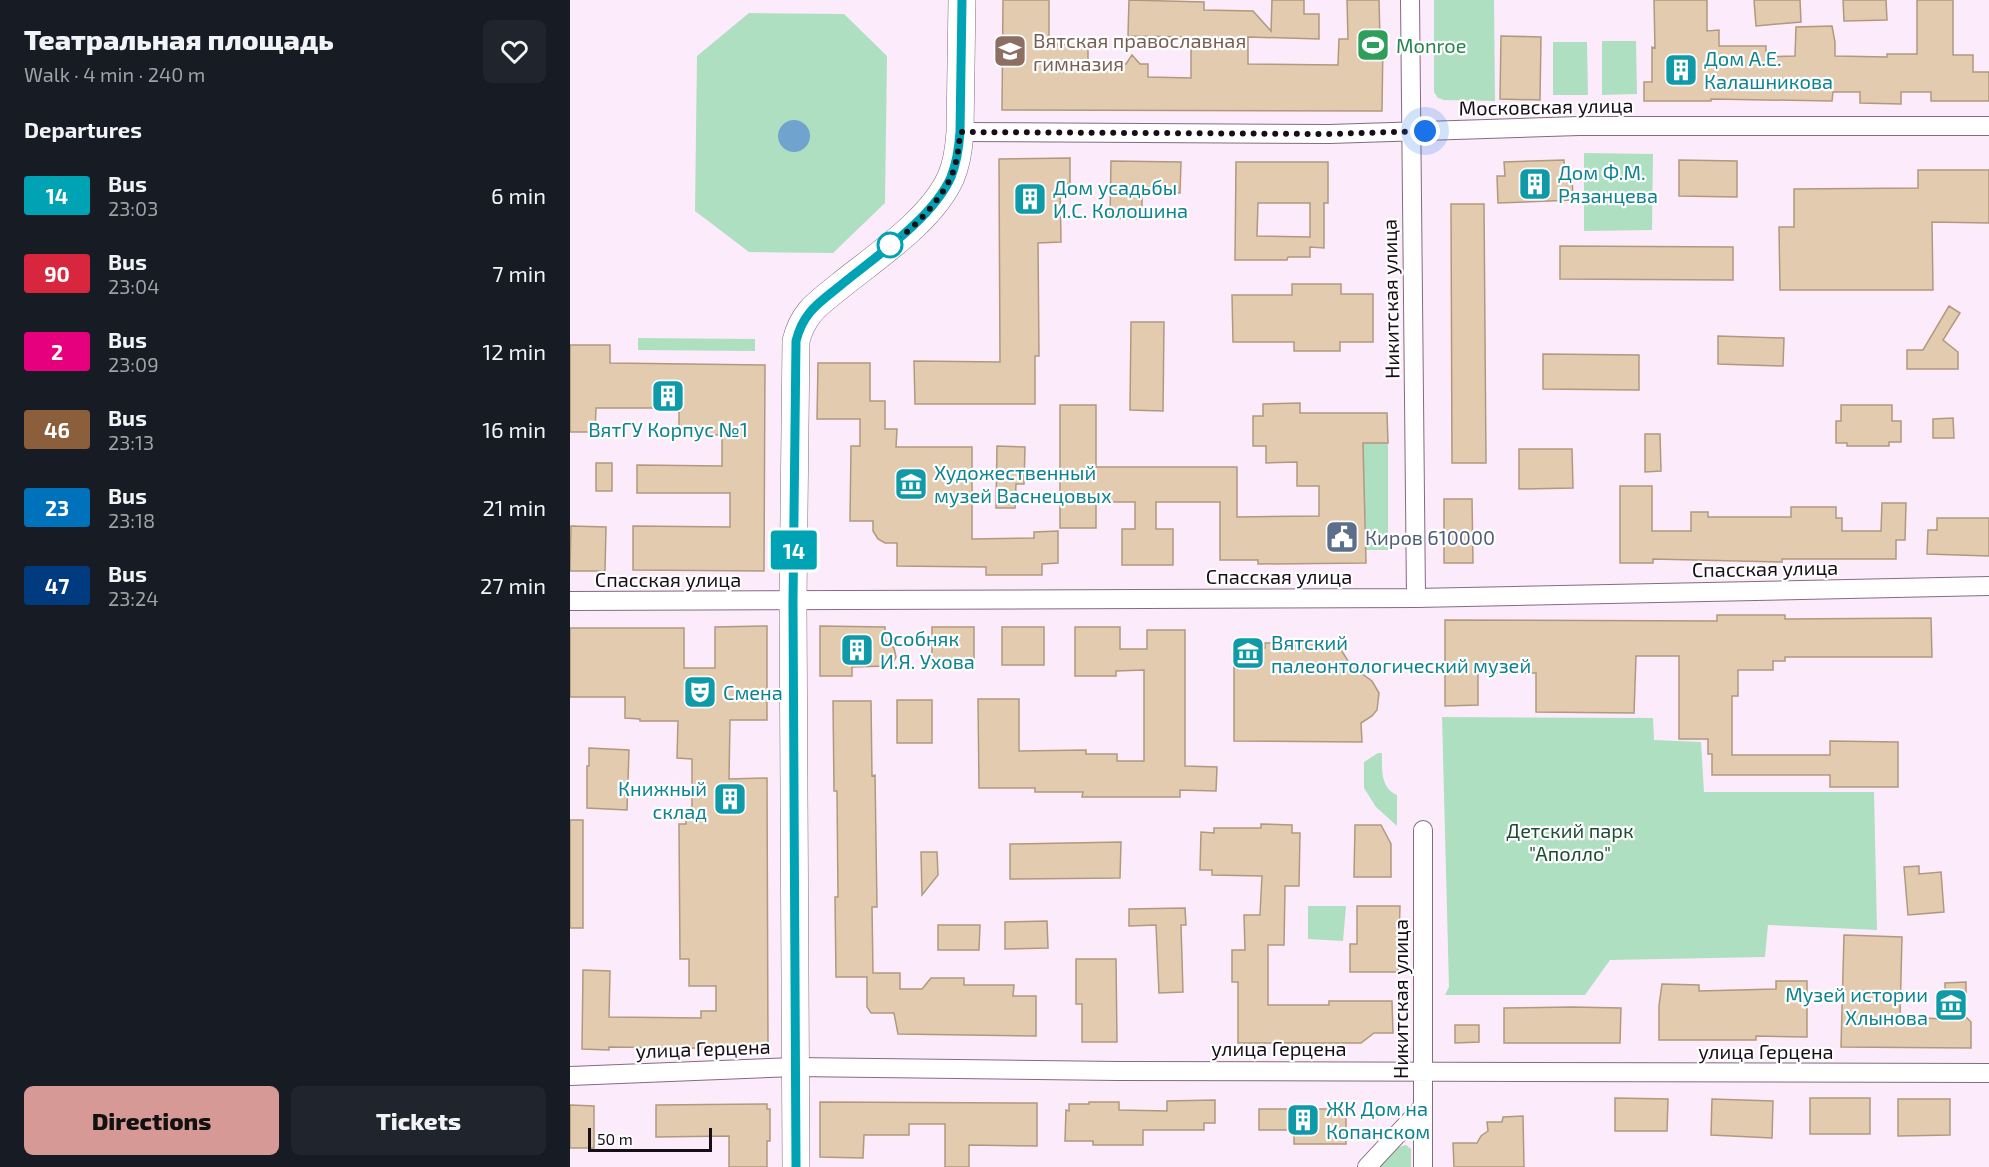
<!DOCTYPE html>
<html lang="en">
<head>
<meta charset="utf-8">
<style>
	:root { --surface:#171b24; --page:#20242c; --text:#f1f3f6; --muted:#9ea1a6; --accent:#d79995 }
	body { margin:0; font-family:"Exo 2",sans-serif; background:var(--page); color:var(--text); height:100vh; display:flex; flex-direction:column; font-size:22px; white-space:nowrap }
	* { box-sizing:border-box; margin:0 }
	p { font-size:20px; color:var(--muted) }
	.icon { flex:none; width:33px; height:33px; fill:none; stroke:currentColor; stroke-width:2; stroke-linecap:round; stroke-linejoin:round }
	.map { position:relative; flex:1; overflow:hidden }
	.details { display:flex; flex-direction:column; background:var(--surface); width:570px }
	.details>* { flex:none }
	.badge { padding:0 12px; border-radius:4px; font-size:21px; line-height:39px }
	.scale { position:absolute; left:18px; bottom:15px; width:124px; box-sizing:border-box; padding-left:6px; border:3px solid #180e17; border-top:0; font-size:16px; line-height:21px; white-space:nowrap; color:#180e17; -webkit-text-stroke:4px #fefefe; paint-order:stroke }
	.you { position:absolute; width:30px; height:30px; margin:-15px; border:4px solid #fff; border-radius:50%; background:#1a73e8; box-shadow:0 0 0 9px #1a73e833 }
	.map>.badge { position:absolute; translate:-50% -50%; box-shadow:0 0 0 3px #fff }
	h2 { padding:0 24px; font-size:22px; line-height:54px }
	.round { display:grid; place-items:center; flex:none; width:63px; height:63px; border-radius:9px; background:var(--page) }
	.headline { display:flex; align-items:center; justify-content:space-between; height:102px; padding:0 24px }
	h1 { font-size:28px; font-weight:800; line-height:45px }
	.cta { display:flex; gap:12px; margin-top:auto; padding:12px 24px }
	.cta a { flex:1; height:69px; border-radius:9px; background:var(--accent); color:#111; font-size:24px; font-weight:800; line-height:69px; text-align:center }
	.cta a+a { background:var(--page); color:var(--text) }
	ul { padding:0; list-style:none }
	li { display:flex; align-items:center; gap:18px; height:78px; padding:0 24px }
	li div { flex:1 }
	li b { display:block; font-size:22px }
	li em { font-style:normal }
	li .badge { min-width:66px; font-weight:700; text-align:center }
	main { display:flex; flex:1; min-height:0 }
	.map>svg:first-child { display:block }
	.green { fill:#afdfc1 }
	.water { fill:#70a4ce }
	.building { fill:#e3cbaf; stroke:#b0997e; stroke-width:1.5; fill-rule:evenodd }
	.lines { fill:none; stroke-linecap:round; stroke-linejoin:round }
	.street-casing { stroke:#846b82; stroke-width:20 }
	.secondary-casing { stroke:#846b82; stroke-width:28 }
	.street { stroke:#fff; stroke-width:18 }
	.secondary { stroke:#fff; stroke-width:27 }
	.line-casing { stroke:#fff; stroke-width:14 }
	.line { stroke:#00a3b4; stroke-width:9 }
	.walk { stroke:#180e17; stroke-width:6; stroke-dasharray:0 10.8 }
	.stop-dot { fill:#fff; stroke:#00a3b4; stroke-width:3 }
	.labels { text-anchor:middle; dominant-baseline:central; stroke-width:4.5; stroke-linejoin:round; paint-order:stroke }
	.education-label { font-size:20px; fill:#785e54; stroke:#fefefe; text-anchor:start }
	.leisure-label { font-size:20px; fill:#27864d; stroke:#fefefe; text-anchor:start }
	.culture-label { font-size:20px; fill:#0d838f; stroke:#fefefe; text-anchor:start }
	.street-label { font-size:20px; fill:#180e17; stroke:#fefefe }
	.service-label { font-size:20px; fill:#4e5e75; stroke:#fefefe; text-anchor:start }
	.park-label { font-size:20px; fill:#1c4c33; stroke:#fefefe }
</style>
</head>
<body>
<main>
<section class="details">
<div class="headline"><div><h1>Театральная площадь</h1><p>Walk · 4 min · 240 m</p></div><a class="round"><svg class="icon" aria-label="heart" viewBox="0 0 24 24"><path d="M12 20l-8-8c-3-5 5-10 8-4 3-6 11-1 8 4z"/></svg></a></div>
<h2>Departures</h2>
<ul>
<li><span class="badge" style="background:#00a3b4;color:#fff">14</span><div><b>Bus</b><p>23:03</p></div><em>6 min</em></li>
<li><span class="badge" style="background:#d7263d;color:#fff">90</span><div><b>Bus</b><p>23:04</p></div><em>7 min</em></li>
<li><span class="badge" style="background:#e6007e;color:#fff">2</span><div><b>Bus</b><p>23:09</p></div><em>12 min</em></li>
<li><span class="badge" style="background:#8b5e3c;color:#fff">46</span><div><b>Bus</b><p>23:13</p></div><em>16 min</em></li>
<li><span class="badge" style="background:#0072bc;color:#fff">23</span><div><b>Bus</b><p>23:18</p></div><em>21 min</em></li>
<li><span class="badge" style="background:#003b80;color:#fff">47</span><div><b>Bus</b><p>23:24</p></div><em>27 min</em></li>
</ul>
<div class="cta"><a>Directions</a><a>Tickets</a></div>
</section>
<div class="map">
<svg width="1419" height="1167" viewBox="0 0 1419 1167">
	<rect width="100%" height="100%" fill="#fcebfa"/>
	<path class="green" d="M864 0H924L925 101 874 100 868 98 864 92Z
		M179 13 274 14 317 56 315 203 263 253 179 252 125 211 127 56Z
		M1032 41H1066L1067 94 1032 95Z
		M983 42H1017L1018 95H983Z
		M1014 153 1083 154 1082 230 1014 231Z
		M68 338 185 339V351L68 350Z
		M793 443H818V550H796Z
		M872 717 1083 718 1084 740 1131 742 1134 792H1304L1307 930 1198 925 1195 957 1040 960 1015 995H875L879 987Z
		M808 753H812C812 768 810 788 827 795V826L806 807 794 788V762Z
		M738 906H776L773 941 738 939Z
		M836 1145 841 1149V1167H804L825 1148Z"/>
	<path class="water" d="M208 136a16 16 0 1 1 32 0a16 16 0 1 1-32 0Z"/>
	<path class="building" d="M433 0H479V44L518 45V63L556 64 562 55 570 64H578V77L621 78V37L558 36 559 0 634 2V10L683 11 701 31 702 0H734V14H749V39L678 37V64L768 65 769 39H778L777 0H809L810 39H813L812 111 432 110Z
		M1084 0H1137V31L1149 30V46H1196V57L1225 56 1226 27 1262 26 1265 42V56L1317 57V54H1347V0H1383V55H1403V72H1419V101H1361V92H1331V104L1290 103V92H1263L1262 101 1141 99V101H1074V82H1082V47L1085 48Z
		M1184 0H1230L1231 22 1186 26Z
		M1273 0H1316L1317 20 1274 21Z
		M931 36 971 37 970 100 930 99Z
		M500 158V184H490L491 242 468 243 469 356H465V404H345L344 361 430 362 429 159Z
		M994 160 995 174H1002L1003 200 928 203 927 176H935L934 162Z
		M1109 160 1167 161V197L1109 196Z
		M541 161 611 162 610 193H572V219L540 218Z
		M666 162H758V203H754V248L740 247V257H718L717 260H665ZM688 203H740V237L687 236Z
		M1348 170H1419V223L1362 222 1363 290H1210L1209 227H1224V189L1348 188Z
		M881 204H914L916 463H882Z
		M990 246 1163 247V280L990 279Z
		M722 284H771V294H803V342H770V351H724V342H663L662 295H722Z
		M1379 306 1390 313 1373 340 1388 352V369H1337V350H1353Z
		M561 322H594L593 411 560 410Z
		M1148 336 1214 338 1213 366 1148 364Z
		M0 345H40V363L195 365 194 571 63 570V526L160 527V493H67V465L152 466V435L109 434V408H26L25 432H0Z
		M973 354 1069 355V390L973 389Z
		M248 363H300V401H315V429H327L326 447H402V539L464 538V532L488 531V563L472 564V575H416V567L327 566V543H315L308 539 303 531V521H280L281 446H290V419H247Z
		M730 403V413H817L818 443H793L796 563 688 564V560H650V502H586V529H603V565H552V529H565V502H526V528H490V405H526V467H667V517L749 516V486H727V462L696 463V446H683V416H693V404Z
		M1271 405H1322V421H1331V442H1319V446H1277V443H1266V421H1271Z
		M1383 418 1384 438H1363V419Z
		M1075 434H1090L1091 471 1075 472Z
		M427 446 455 447 454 484H446L445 508H426Z
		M949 449H1002L1003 488 949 489Z
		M26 463H42V491H26Z
		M1050 486H1082V531H1121V512H1138V517H1221V507H1266V518H1272V531H1311L1312 503H1336L1335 540H1326V559H1212V562L1083 559V563H1050Z
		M874 499H902L903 563H874Z
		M1367 518H1419V556L1357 554 1358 530H1367Z
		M1 526 36 527 35 571H0Z
		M1147 615H1215V619L1361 618 1362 657H1215V661H1203V670H1168V696H1162V755H1260V741L1328 742V787H1260V775H1142V754H1138V739H1109V656H1066L1064 713 966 712V673H908V705L875 706V620L1147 621Z
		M197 626V720H160L159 779 197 778 198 1049 39 1047V1050L12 1049 13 970 40 971 39 1017 131 1018V1011H146V986H119V959H110L109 824H116V818H122V759L107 758 108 721H70V719L55 718V697H0V628H114V668H145V627Z
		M250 626 315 627V640L324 648 326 657 324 661 315 666 282 667V676H250Z
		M362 627H404V667H362Z
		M432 627H474V665H432Z
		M505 627H550V649H577V630H615V766L647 767 646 791 610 790V797H512L513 792H465V788H409L408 699H449V751L516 750V754H547V761H574V670L546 671V676H505Z
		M695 643H767L781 666 802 681 809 693 807 710 802 716 791 723 792 742 664 741V647L695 648Z
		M327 700H362V743H327Z
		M263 701H301L302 776 305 775 307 907H302L303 973H330V989H352L361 978H394V985H444L443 996H466V1036L328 1034 324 1013H301L297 1007V977H266L265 897H268L267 791H264Z
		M19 748 59 750 57 810 17 808V766H19Z
		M0 820H13V928H0Z
		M691 824 722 825V833H730L729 886H715L714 945H698V1005H759V1001H822L823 1033H804L791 1043H668V982H662V950H675L674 915H690L692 876 642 875V870H630L631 832 644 833V828H691Z
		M785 825H811L821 844V877H784Z
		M551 842 550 878 440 879V844Z
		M351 852H367L368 875 352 895Z
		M1349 866V874L1371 872 1374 912 1338 915 1334 867Z
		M787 906H830L828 972H780V944H787Z
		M615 908 616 925H611L613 992 589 993 586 925 559 926V909Z
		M477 921 478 948 435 949V922Z
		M368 925H410L409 950H368Z
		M1274 935 1332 937 1330 1017 1375 1019V983L1396 982V1017L1401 1022V1048L1271 1047Z
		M506 959H546L547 1042H512V1004H506Z
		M1206 981H1237V1037L1186 1036V1040H1089V1006L1092 984 1129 985V991L1206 989Z
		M1002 1007 1051 1008 1050 1043H934V1008Z
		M885 1025H909V1042L885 1043Z
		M1045 1098 1098 1099 1097 1131H1045Z
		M1240 1098H1300V1134H1240Z
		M1142 1099 1203 1101 1202 1138 1141 1135Z
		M1328 1099H1380V1135L1328 1136Z
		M645 1100V1123H634V1130H573V1145H523V1141H495L496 1110 499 1111V1104H519V1102H549V1110L597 1111V1101Z
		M250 1102 467 1103V1146L399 1145V1167H375V1124H339V1135H294L293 1158 250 1157Z
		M197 1104V1109H200V1141H197V1167H159V1136L86 1137V1105Z
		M0 1105 24 1106V1148H0Z
		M689 1109H776V1144H724V1130H689Z
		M953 1116 954 1167H884L883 1143H907L911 1136 918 1131 917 1122H932L933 1117Z"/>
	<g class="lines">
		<g class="street-casing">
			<path id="street" d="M840 0 846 598
				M390 132 759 134 1009 126H1419
				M0 601 846 598 1419 586
				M853 830V1167
				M0 1076 225 1067 548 1071 1419 1073
				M797 1167 852 1108"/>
		</g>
		<g class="secondary-casing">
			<path id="secondary" d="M226 1167 223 602 226 341C233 312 249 303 271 285 307 256 362 220 381 177 387 163 389 147 390 132L392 0"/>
		</g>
		<use href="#street" class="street"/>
		<use href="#secondary" class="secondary"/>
	</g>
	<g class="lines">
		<g class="line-casing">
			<path id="line" d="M226 1167 223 602 226 341C233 312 249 303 271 285 305 257 363 218 381 177 387 162 389 147 390 132L392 0"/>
		</g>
		<use href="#line" class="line"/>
		<path class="walk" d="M320 245C341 231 369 203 381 177 387 163 389 148 390 132L759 134 855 131"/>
	</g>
	<defs>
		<g id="stadium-square" transform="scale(1.725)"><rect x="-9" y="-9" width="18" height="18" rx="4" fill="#2e9e5b" stroke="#fefefe"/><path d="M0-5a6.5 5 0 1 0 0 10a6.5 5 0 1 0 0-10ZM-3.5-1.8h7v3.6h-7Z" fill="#fff"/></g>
		<g id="school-square" transform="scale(1.725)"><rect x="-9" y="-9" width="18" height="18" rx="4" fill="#8d6e63" stroke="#fefefe"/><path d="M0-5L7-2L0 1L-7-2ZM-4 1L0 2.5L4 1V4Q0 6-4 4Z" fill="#fff"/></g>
		<g id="building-square" transform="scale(1.725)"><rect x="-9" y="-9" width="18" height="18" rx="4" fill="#0f9aa8" stroke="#fefefe"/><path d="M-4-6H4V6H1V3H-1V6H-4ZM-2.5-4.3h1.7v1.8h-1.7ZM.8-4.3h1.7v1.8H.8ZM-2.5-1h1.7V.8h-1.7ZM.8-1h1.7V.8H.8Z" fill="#fff"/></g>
		<g id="museum-square" transform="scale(1.725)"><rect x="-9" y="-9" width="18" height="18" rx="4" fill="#0f9aa8" stroke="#fefefe"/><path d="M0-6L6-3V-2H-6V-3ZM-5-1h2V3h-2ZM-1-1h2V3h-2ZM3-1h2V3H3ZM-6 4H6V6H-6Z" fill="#fff"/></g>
		<g id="civic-square" transform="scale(1.725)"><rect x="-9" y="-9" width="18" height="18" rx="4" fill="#5c6f8a" stroke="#fefefe"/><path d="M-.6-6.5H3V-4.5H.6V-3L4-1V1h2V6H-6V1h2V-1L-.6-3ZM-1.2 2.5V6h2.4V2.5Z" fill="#fff"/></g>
		<g id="theatre-square" transform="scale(1.725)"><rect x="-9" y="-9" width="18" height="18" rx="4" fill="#0f9aa8" stroke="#fefefe"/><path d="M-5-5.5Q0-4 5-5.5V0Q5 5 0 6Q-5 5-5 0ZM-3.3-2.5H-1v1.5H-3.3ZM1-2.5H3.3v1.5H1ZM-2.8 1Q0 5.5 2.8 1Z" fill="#fff"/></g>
	</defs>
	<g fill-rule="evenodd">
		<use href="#stadium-square" x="803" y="45"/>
		<use href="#school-square" x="440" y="51"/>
		<use href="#building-square" x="1111" y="70"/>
		<use href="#building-square" x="965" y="184"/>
		<use href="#building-square" x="460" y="199"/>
		<use href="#building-square" x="98" y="396"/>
		<use href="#museum-square" x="341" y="484"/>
		<use href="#civic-square" x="772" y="537"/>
		<use href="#building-square" x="287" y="650"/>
		<use href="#museum-square" x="678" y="653"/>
		<use href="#theatre-square" x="130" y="692"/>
		<use href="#building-square" x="160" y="799"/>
		<use href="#museum-square" x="1381" y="1005"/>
		<use href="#building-square" x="733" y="1120"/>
	</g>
	<circle class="stop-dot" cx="320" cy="245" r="12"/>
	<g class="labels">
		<g class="education-label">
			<text x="463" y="40">Вятская православная<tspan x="463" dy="23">гимназия</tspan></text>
		</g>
		<g class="leisure-label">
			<text x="826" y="45">Monroe</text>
		</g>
		<g class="culture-label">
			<text x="1134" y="58">Дом А.Е.<tspan x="1134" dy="23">Калашникова</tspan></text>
			<text x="988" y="172">Дом Ф.М.<tspan x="988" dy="23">Рязанцева</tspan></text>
			<text x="483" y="187">Дом усадьбы<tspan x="483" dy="23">И.С. Колошина</tspan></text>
			<text x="98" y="429" text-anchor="middle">ВятГУ Корпус №1</text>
			<text x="364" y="472">Художественный<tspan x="364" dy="23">музей Васнецовых</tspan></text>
			<text x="310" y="638">Особняк<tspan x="310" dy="23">И.Я. Ухова</tspan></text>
			<text x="701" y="642">Вятский<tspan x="701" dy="23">палеонтологический музей</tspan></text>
			<text x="153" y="692">Смена</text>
			<text x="137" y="788" text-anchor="end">Книжный<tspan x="137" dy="23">склад</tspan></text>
			<text x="1358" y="994" text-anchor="end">Музей истории<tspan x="1358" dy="23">Хлынова</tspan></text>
			<text x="756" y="1108">ЖК Дом на<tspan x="756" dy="23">Копанском</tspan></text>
		</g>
		<g class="street-label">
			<text transform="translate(976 106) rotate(-1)">Московская улица</text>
			<text transform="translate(820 299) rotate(-91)">Никитская улица</text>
			<text transform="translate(1195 568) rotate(-1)">Спасская улица</text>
			<text x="709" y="576">Спасская улица</text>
			<text x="98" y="579">Спасская улица</text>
			<text transform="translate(830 999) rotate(-90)">Никитская улица</text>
			<text transform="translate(133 1048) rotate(-2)">улица Герцена</text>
			<text x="709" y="1048">улица Герцена</text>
			<text x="1196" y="1051">улица Герцена</text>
		</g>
		<g class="service-label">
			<text x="795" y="537">Киров 610000</text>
		</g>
		<g class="park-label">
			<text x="1000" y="830">Детский парк<tspan x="1000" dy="23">"Аполло"</tspan></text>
		</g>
	</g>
</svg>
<div class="scale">50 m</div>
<div class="you" style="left:855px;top:131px"></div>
<b class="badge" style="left:224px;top:550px;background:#00a3b4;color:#fff">14</b>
</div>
</main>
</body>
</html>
